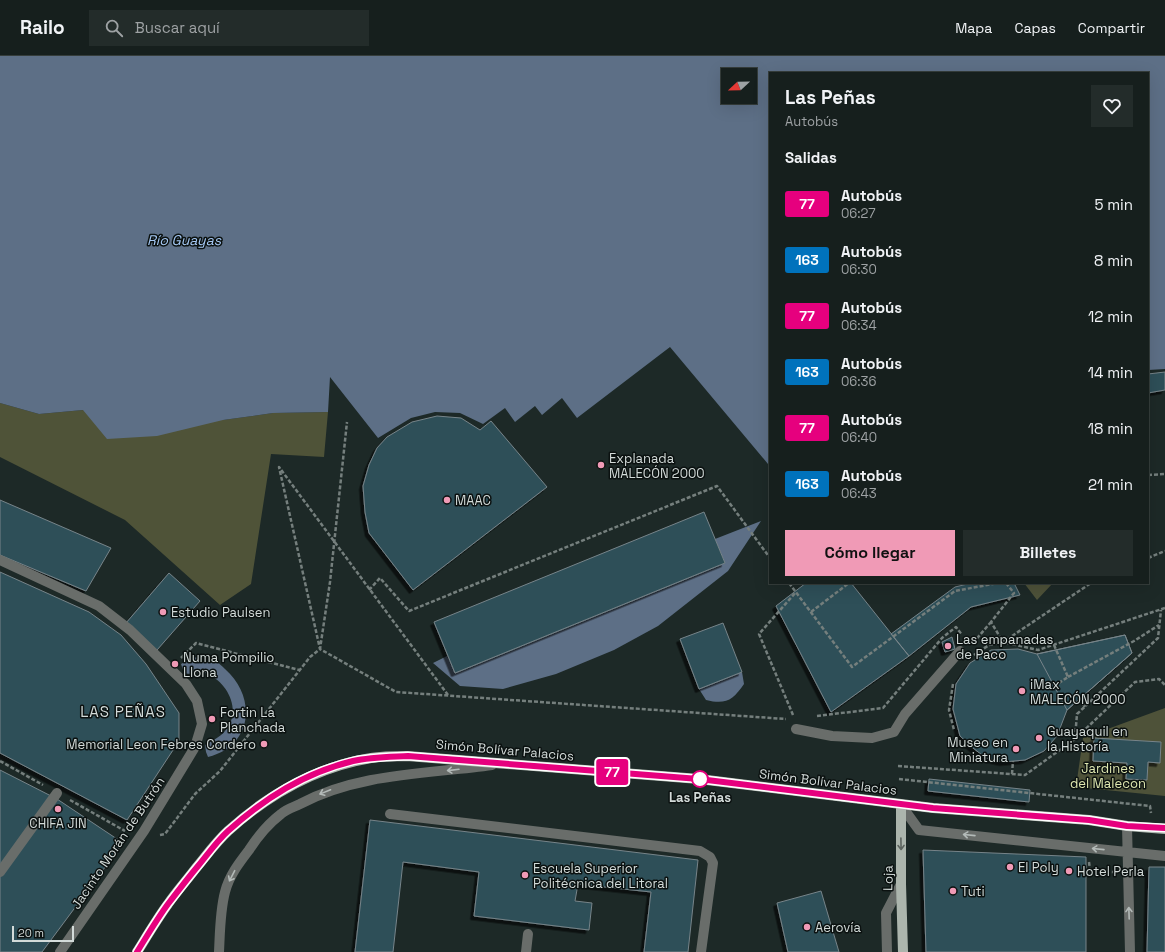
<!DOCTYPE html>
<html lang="es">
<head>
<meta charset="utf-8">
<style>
	:root { --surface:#161f1d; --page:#232c2a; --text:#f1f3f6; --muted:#9ea2a4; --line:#353d3b; --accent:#f09ab6 }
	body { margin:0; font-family:"Space Grotesk",sans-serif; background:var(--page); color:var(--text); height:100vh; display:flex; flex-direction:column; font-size:15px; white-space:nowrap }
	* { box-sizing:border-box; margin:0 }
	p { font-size:13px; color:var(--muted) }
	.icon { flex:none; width:22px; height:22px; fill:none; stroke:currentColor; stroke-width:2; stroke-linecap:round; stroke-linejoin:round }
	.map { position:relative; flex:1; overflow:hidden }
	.sheet { position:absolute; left:769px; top:16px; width:380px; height:512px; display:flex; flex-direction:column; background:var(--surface); border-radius:0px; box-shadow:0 4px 16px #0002,0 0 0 1px var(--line) }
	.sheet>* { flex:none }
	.badge { padding:0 8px; border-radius:3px; font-size:14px; line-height:26px }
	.needle { width:26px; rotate:248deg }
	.controls { position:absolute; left:721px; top:12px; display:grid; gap:8px }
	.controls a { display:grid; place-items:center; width:36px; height:36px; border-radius:0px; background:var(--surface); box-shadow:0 4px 16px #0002,0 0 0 1px var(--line); font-size:20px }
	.scale { position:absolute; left:12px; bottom:10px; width:62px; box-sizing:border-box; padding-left:4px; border:2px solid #d3dbd9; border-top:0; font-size:11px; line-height:14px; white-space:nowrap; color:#d3dbd9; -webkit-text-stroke:3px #0b1110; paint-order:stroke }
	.map>.badge { position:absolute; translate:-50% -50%; box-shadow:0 0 0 2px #fff }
	h2 { padding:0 16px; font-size:15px; line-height:36px }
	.round { display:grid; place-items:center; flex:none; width:42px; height:42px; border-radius:0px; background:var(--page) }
	.head { display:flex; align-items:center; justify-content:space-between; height:68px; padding:0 16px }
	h1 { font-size:19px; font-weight:700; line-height:30px }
	.button { display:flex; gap:8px; margin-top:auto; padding:8px 16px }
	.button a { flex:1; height:46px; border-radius:0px; background:var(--accent); color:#111; font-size:16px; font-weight:700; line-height:46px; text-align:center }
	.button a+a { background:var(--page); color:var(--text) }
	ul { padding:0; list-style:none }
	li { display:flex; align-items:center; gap:12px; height:56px; padding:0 16px }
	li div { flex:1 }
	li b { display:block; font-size:15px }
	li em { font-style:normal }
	li .badge { min-width:44px; font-weight:700; text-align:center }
	header { display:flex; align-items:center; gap:24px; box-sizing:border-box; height:56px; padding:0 20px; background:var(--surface); border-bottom:1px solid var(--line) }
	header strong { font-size:19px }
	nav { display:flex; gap:22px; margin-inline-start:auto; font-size:14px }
	.search { width:280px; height:36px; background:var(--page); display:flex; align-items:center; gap:10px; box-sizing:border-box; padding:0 14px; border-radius:0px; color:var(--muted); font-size:15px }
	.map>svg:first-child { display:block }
	.green { fill:#4e5239; fill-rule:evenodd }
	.forest { fill:#4f5338 }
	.water { fill:#5d6f86; fill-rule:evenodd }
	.building { fill:#2e4f59; stroke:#778489; filter:url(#shadow) }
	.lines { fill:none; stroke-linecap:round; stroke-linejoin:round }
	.path { stroke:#757f7d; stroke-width:2.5; stroke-dasharray:4 2; stroke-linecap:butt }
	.minor { stroke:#696d6a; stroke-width:10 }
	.major { stroke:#acb5ad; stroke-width:10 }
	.oneway { stroke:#b3bab8 }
	.oneway2 { stroke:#5c635e }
	.line-casing { stroke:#fff; stroke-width:9 }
	.line { stroke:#e6007e; stroke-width:6 }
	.poi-dot { fill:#f09ab6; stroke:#0b1110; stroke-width:1.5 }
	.stop-dot { fill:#fff; stroke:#e6007e; stroke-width:2 }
	.labels { text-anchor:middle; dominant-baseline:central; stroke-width:3; stroke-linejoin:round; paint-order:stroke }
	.poi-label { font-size:13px; fill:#d3dbd9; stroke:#0b1110; text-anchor:start }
	.street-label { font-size:13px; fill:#d3dbd9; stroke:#0b1110 }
	.park-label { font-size:13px; fill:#dfe7b0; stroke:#0b1110 }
	.stop-label { font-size:13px; font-weight:bold; fill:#d3dbd9; stroke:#0b1110 }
	.water-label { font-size:14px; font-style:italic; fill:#a6c9f5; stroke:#0b1110 }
	.quarter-label { font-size:15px; letter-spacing:1px; fill:#d3dbd9; stroke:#0b1110 }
</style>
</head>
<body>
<header>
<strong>Railo</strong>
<div class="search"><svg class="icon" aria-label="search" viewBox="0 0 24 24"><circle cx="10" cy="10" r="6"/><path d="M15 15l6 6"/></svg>Buscar aquí</div>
<nav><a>Mapa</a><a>Capas</a><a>Compartir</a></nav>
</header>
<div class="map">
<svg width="1165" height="896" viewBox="0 0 1165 896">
	<defs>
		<filter id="shadow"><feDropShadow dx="-3.5" dy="3.5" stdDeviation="0" flood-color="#0009"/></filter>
	</defs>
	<rect width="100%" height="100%" fill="#1d2927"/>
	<path class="green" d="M1024 527H1053L1037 544Z
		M1165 652V740L1076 731 1083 682ZM1094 683 1161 687 1160 706H1148L1147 724 1126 723 1127 707 1093 705Z"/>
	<path class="forest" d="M0 347 39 358 83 354 223 364 273 357 328 356 324 401 271 398 251 528 220 549 125 464 0 401Z"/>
	<path class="water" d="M0 0H1165V313L1148 314V17H770V407L768 408 670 291 577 362 562 342 542 359 535 350 515 366 505 352 483 368 460 357 435 356 411 362 378 382 330 321 328 356 273 357 223 364 157 380 107 383 83 354 39 358 0 347ZM728 19H750V41H728Z
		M761 465 728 515 658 570 614 594 556 618 503 633 460 630 433 607 447 600 455 617 725 507 715 483Z
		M205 600C213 602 219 607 225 613 257 641 253 690 208 701L206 696 205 689C212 685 220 681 225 675 242 656 229 628 208 618 199 613 192 620 184 617L181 608 192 602Z
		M742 616 744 628C733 644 726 649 706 644L699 633Z"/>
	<path class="building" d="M1165 316V334L1148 337V318Z
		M437 360 461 362 480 374 491 365 547 431 413 534 369 477 365 456 363 430 369 409 377 392 387 381 412 366Z
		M0 444 111 492 86 535 0 499Z
		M704 456 725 507 455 617 434 566Z
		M0 516 89 556 121 579 146 608 179 657V685L127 764 0 697Z
		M169 517 200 545 157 594 126 567Z
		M806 527H851L909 600 831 656 776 550Z
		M972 527H1014L1020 539 971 551 909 600 891 578 955 531Z
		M723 567 742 616 699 633 680 583Z
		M1125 579 1132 597 1067 654 1057 680 1044 695 1025 704 1003 706 986 702 973 692 960 680 953 653 956 628 970 607 991 594 1018 593 1037 598Z
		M1125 579 1132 597 1067 654 1037 598Z
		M952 581 955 593 945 596 942 586Z
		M1094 682 1161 686 1160 707 1148 706 1147 724 1126 723 1127 707 1093 705Z
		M0 714 57 743 123 787 42 896H0Z
		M929 723 1030 734 1029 746 928 735Z
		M370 764 698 804 688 896H644L651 836 578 828 575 845 592 847 589 874 474 860 479 816 403 806 393 896H355Z
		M923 794 1086 801V896H926Z
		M1149 811H1165V896H1147Z
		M821 835 839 896H788L777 847Z"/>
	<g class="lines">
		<path class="path" d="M1148 419 1165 418
			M1148 502 1165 495
			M789 527 852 611 955 535 998 527
			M1006 527 1014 537 991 566 1003 586 1091 527
			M369 534 380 522 409 555 717 430 770 502
			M811 556 849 527
			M973 587 991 566
			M1054 589 1068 621 1054 630
			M974 599 989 589 1003 586 1038 594 1165 552
			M181 602 196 587 299 614
			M1068 621 1134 585 1159 569
			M953 628 949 654 954 674
			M448 639 279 411 320 593 396 636 786 663
			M1079 643 1085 651
			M793 659 759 578 796 536
			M817 660 883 652 942 582 956 571 962 579
			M1075 682 1077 658 1158 582 1161 554
			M0 705 43 729
			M898 710 1025 719 1075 683 1135 626 1159 623 1165 629
			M1012 718 1013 705
			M899 723 1150 750 1151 757
			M70 744 125 775
			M160 779 165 778 195 738 220 715 310 601 320 593 330 526 347 366
			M1089 806 1090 814 1113 816"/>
		<path class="minor" d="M0 504 99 550 130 574 186 628 197 645 202 668 195 691 144 775 60 896
			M796 673 832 680 872 682 894 676 905 658 960 595
			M901 749 919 774 1165 800
			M390 758 700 795 710 801 713 807 701 896
			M1127 770 1130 896
			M0 816 57 737
			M219 896C220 876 220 855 225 836 229 820 239 807 249 794 258 780 268 768 281 758 286 753 294 751 300 748 358 717 428 718 492 709
			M526 896 528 878
			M887 896 886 857 901 828"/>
		<path class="major" d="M901 749V828L903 896
			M137 896C147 880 157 863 168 848 177 835 187 824 196 812 206 800 216 786 228 775 269 738 316 711 371 702 383 700 396 700 407 700L699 723 933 752 1089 764 1127 770 1165 773"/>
	</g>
	<defs><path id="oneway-shaft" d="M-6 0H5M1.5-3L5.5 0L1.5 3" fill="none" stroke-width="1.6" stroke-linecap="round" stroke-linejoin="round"/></defs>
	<g class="oneway">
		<use href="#oneway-shaft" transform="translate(453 714) rotate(173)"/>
		<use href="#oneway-shaft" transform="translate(325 736) rotate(158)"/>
		<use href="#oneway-shaft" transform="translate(969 779) rotate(-174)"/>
		<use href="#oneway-shaft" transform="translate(1098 793) rotate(-174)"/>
		<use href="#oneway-shaft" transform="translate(232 820) rotate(117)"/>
		<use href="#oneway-shaft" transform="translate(1129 857) rotate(-92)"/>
	</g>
	<use class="oneway2" href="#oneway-shaft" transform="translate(901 788) rotate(89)"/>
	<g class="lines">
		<g class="line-casing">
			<path id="line" d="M137 896C147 880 157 863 168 848 178 835 188 822 198 810 208 798 217 785 228 775 265 742 304 717 353 705 371 701 389 701 408 700L699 723 933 752 1089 764 1127 770 1165 772"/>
		</g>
		<use href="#line" class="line"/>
	</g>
	<g class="poi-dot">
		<circle cx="601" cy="409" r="4"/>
		<circle cx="447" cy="444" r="4"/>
		<circle cx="163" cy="556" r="4"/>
		<circle cx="948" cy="590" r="4"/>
		<circle cx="175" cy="608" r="4"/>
		<circle cx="1022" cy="635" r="4"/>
		<circle cx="212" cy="663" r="4"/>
		<circle cx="1039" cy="682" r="4"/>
		<circle cx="264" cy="688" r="4"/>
		<circle cx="1016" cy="693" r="4"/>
		<circle cx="58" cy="753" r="4"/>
		<circle cx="1010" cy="811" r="4"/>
		<circle cx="1069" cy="815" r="4"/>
		<circle cx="525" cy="819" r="4"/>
		<circle cx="953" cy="835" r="4"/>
		<circle cx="807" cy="871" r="4"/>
	</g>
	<circle class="stop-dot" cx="700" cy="723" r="8"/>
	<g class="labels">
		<g class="poi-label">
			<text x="609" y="402">Explanada<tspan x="609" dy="15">MALECÓN 2000</tspan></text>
			<text x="455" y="444">MAAC</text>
			<text x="171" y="556">Estudio Paulsen</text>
			<text x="956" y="583">Las empanadas<tspan x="956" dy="15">de Paco</tspan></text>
			<text x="183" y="601">Numa Pompilio<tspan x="183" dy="15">Llona</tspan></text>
			<text x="1030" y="628">iMax<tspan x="1030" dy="15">MALECÓN 2000</tspan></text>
			<text x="220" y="656">Fortin La<tspan x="220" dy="15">Planchada</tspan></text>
			<text x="1047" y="675">Guayaquil en<tspan x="1047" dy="15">la Historía</tspan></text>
			<text x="1008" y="686" text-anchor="end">Museo en<tspan x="1008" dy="15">Miniatura</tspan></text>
			<text x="256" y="688" text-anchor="end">Memorial Leon Febres Cordero</text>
			<text x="58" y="767" text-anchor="middle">CHIFA JIN</text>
			<text x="1018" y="811">El Poly</text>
			<text x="533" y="812">Escuela Superior<tspan x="533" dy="15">Politécnica del Litoral</tspan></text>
			<text x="1077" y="815">Hotel Perla</text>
			<text x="961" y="835">Tuti</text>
			<text x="815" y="871">Aerovía</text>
		</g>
		<g class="street-label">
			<text transform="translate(505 694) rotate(5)">Simón Bolívar Palacios</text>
			<text transform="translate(828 726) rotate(7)">Simón Bolívar Palacios</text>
			<text transform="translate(118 787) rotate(-56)">Jacinto Morán de Butrón</text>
			<text transform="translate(888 822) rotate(-89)">Loja</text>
		</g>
		<g class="park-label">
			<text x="1108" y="712">Jardines<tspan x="1108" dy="15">del Malecon</tspan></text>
		</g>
		<g class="stop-label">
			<text x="700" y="741">Las Peñas</text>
		</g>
		<g class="water-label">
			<text x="184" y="184">Río Guayas</text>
		</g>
		<g class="quarter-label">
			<text x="123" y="655">LAS PEÑAS</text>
		</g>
	</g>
</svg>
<div class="controls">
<a><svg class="needle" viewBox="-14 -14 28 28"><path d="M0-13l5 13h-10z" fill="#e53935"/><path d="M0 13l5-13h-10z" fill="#9ea2a4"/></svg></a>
</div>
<div class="scale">20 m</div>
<b class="badge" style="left:612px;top:716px;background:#e6007e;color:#fff">77</b>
<section class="sheet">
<div class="head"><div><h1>Las Peñas</h1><p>Autobús</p></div><a class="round"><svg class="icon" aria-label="heart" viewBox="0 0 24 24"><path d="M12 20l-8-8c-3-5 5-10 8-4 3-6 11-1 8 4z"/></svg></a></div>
<h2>Salidas</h2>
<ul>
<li><span class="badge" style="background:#e6007e;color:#fff">77</span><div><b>Autobús</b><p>06:27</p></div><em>5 min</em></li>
<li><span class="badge" style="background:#0072bc;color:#fff">163</span><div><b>Autobús</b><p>06:30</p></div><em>8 min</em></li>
<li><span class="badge" style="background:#e6007e;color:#fff">77</span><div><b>Autobús</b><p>06:34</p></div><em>12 min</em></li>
<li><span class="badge" style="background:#0072bc;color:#fff">163</span><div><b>Autobús</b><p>06:36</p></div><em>14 min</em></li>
<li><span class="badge" style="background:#e6007e;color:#fff">77</span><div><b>Autobús</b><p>06:40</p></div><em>18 min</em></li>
<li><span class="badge" style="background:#0072bc;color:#fff">163</span><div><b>Autobús</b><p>06:43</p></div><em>21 min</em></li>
</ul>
<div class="button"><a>Cómo llegar</a><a>Billetes</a></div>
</section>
</div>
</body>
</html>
